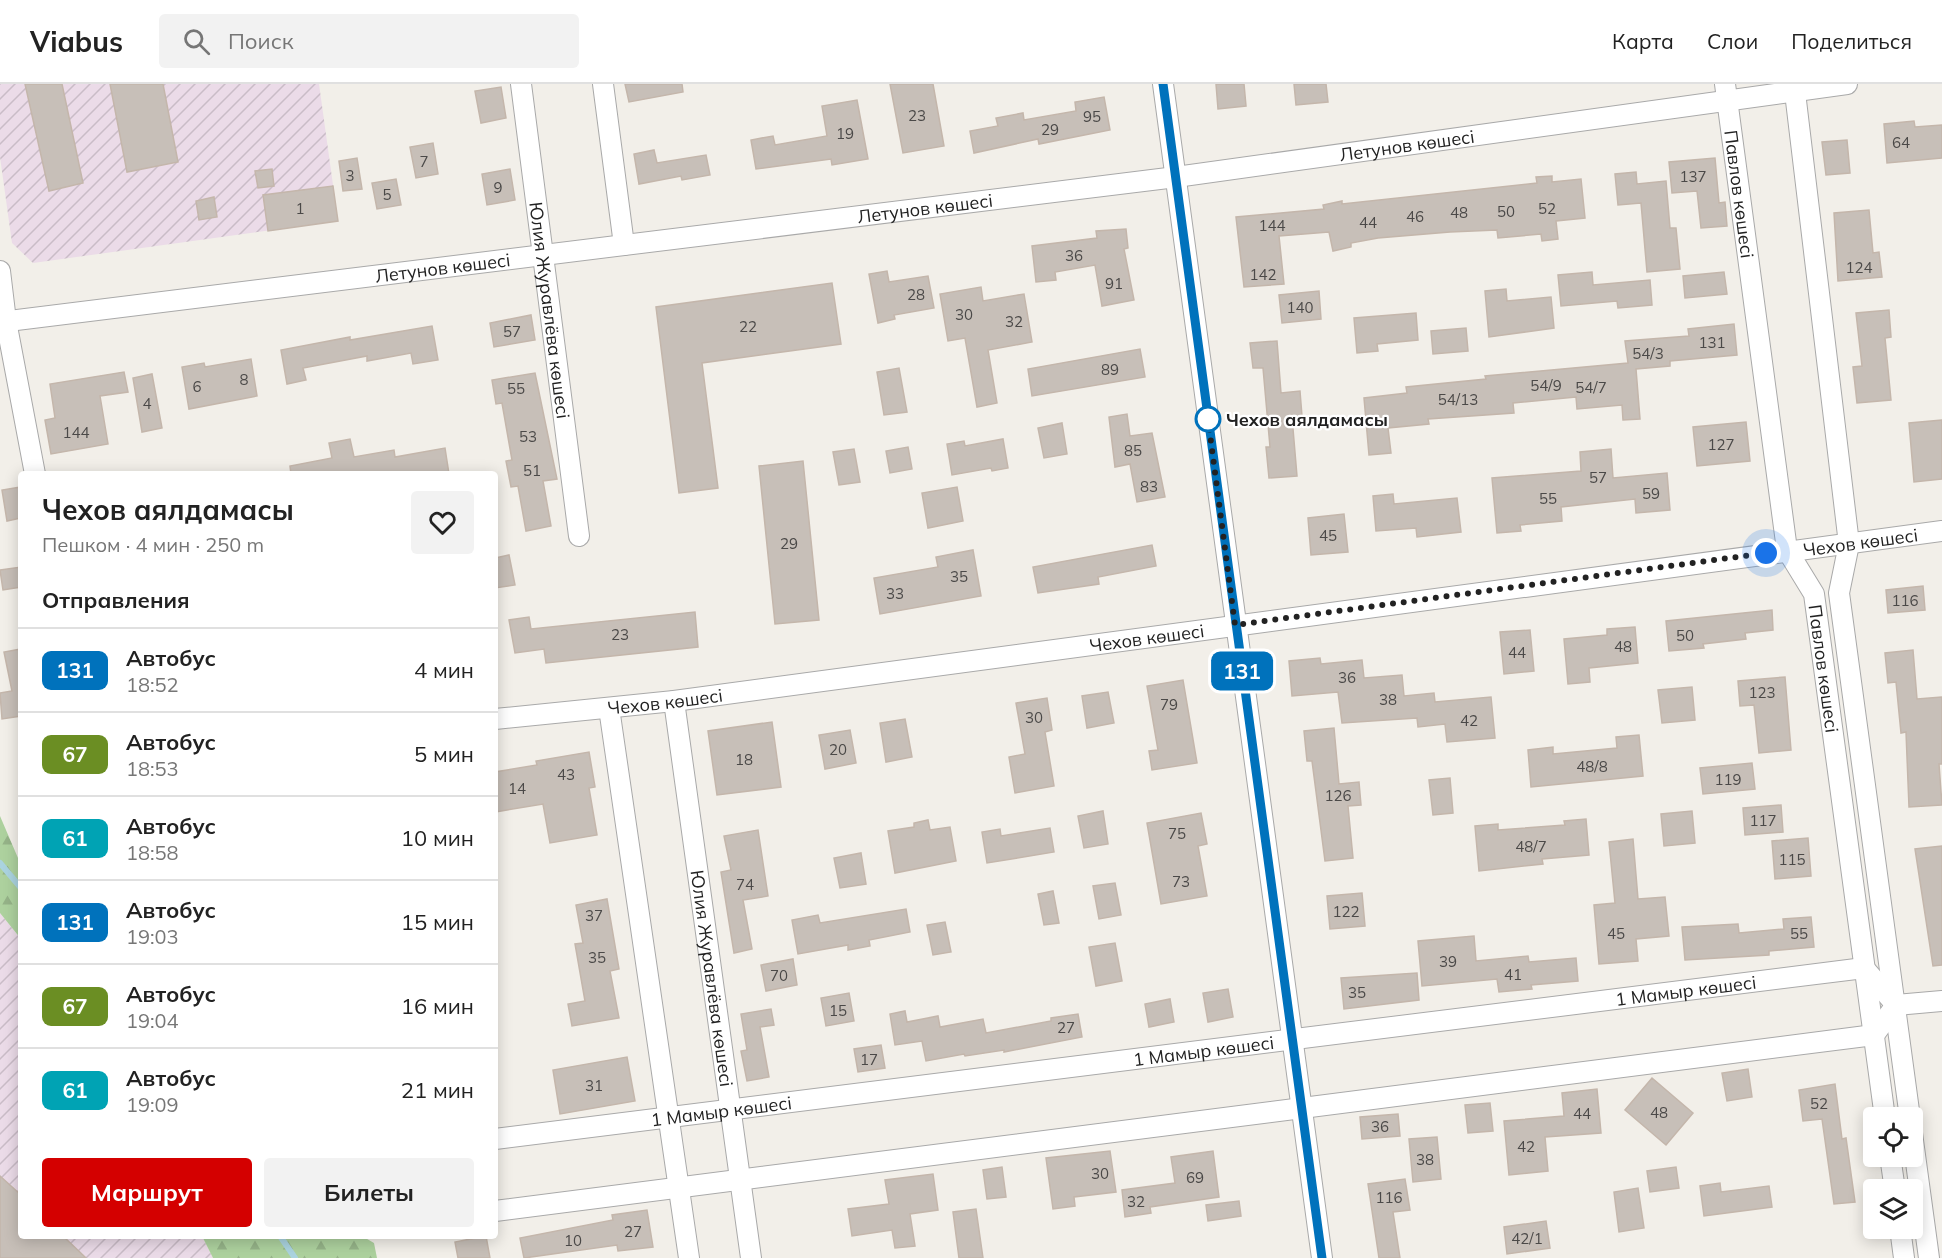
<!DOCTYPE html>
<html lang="ru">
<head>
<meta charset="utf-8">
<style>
	:root { --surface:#fff; --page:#f2f2f2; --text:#222; --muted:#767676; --line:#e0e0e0; --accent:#d40000 }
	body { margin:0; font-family:Mulish,sans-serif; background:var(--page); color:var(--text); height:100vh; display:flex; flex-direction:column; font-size:22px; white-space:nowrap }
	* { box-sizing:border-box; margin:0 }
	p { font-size:20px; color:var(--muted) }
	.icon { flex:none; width:33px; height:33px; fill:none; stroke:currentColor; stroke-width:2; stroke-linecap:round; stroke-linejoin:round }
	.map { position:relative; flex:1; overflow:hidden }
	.panel { position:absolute; left:18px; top:387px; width:480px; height:768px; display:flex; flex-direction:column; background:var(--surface); border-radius:6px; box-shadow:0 3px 15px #0003 }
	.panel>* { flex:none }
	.badge { padding:0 12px; border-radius:9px; font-size:21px; line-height:39px }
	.controls { position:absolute; left:1863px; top:1023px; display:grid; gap:12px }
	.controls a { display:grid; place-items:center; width:60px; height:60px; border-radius:6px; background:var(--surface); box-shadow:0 3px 15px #0003; font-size:30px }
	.you { position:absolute; width:30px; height:30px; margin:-15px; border:4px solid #fff; border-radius:50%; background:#1a73e8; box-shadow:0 0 0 9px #1a73e833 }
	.map>.badge { position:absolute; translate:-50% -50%; box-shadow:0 0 0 3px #fff }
	h2 { padding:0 24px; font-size:22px; line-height:54px }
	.round { display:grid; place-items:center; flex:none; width:63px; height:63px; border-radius:6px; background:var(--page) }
	.headline { display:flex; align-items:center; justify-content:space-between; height:102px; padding:0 24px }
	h1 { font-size:28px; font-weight:700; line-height:45px }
	.cta { display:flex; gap:12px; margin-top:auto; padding:12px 24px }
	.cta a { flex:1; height:69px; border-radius:6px; background:var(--accent); color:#fff; font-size:24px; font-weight:700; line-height:69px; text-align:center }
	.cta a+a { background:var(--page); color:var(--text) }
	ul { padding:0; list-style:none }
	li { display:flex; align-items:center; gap:18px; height:84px; padding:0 24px; border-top:2px solid var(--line) }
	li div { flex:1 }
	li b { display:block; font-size:22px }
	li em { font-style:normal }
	li .badge { min-width:66px; font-weight:700; text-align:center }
	header { display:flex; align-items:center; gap:36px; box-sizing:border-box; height:84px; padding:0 30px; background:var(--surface); border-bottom:2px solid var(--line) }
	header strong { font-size:28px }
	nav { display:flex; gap:33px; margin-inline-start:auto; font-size:21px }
	.search { width:420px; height:54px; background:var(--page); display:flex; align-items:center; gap:15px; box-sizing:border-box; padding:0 21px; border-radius:6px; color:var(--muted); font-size:22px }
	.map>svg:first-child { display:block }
	.industrial { fill:url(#industrial-furrows) }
	.forest { fill:url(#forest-firs) }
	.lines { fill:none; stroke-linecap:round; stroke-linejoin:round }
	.stream { stroke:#aad3df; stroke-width:6 }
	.building { fill:#c7bfb8; stroke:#c4b6ab; stroke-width:1.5 }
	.minor-casing { stroke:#a9a9a9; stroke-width:22 }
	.minor { stroke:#fff; stroke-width:20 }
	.line-casing { stroke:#fff; stroke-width:14 }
	.line { stroke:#0072bc; stroke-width:9 }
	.walk { stroke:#222; stroke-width:6; stroke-dasharray:0 10.8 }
	.stop-dot { fill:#fff; stroke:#0072bc; stroke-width:3 }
	.labels { text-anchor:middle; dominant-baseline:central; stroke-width:4.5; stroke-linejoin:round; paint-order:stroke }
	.number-label { font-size:15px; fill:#4b4948 }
	.street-label { font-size:18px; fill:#222; stroke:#fff }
	.stop-label { font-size:18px; font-weight:bold; fill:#222; stroke:#fff; text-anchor:start }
</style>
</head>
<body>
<header>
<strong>Viabus</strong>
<div class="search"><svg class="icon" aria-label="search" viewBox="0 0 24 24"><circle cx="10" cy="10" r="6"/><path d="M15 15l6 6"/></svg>Поиск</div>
<nav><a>Карта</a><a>Слои</a><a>Поделиться</a></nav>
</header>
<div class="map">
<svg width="1942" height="1174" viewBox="0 0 1942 1174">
	<defs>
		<pattern id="industrial-furrows" width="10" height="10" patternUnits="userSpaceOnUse" patternTransform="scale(1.5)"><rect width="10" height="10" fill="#ebdbe8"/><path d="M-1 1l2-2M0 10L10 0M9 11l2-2" fill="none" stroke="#c9bcc7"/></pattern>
		<pattern id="forest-firs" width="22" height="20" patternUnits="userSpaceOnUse" patternTransform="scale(1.5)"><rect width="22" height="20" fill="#add19e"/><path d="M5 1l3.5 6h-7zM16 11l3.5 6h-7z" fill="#95b388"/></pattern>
	</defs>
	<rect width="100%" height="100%" fill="#f2efe9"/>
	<path class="industrial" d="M0 0H319L338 137 33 179 12 159 0 73Z
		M0 829 21 855V1152H202L213 1174H0Z"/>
	<path class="forest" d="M0 732 21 781V855L0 829Z
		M202 1152H362L374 1159 377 1174H213Z"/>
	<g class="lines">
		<path class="stream" d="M0 779 21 804
			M280 1152 295 1174"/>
	</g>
	<path class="building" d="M25 0H62L83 99 49 107Z
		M110 0H163L178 78 127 88Z
		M625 0H682L683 8 629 18Z
		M890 0H933L944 62 903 69Z
		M1216 0H1244L1246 22 1218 25Z
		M1294 0H1326L1328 18 1296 21Z
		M501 3 506 34 481 39 475 7Z
		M1104 13 1110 46 1039 60 1038 55 974 69 970 47 998 42 996 34 1023 29 1024 36 1076 27 1075 18Z
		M857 16 868 75 832 81 831 75 756 85 751 56 773 52 775 61 827 52 822 22Z
		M1914 37 1915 43 1942 41V74L1887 79 1884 40Z
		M1847 56 1850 89 1826 91 1822 58Z
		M433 59 438 90 416 94 410 63Z
		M654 66 657 79 706 71 710 91 682 96 681 92 639 100 634 70Z
		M357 74 362 105 343 107 339 77Z
		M1715 74 1719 119 1725 118 1727 142 1701 144 1697 107 1672 109 1669 78Z
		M272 85 274 102 258 104 255 87Z
		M510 85 515 116 487 121 482 90Z
		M1636 88 1637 100 1666 97 1670 144H1676L1680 185 1647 188 1641 119 1618 121 1615 90Z
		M1552 92V98L1581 95 1585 134 1556 137 1558 155 1542 157 1541 150 1498 154 1497 146 1450 148 1378 154 1351 159V163L1333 167 1329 148 1279 152 1284 200 1244 203 1236 133 1324 125 1323 121 1342 117V120L1537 99 1536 93Z
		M396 95 401 121 377 125 372 99Z
		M333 102 338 137 268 147 263 111Z
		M214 113 217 133 199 136 196 117Z
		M1869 126 1873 169 1879 168 1882 193 1838 197 1834 129Z
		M1126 145 1128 164 1124 165 1134 216 1102 222 1095 181 1055 188 1056 196 1036 198 1032 162 1097 154 1096 147Z
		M887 187 889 198 928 192 934 224 894 231 895 235 878 239 869 190Z
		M1592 188 1593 201 1650 196 1652 221 1618 224 1617 217 1561 222 1558 191Z
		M1724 188 1727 210 1685 214 1683 192Z
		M832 199 841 260 702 279 718 404 679 409 656 223Z
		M981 203 983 217 1024 210 1032 258 988 266 997 319 977 323 965 254 948 257 940 210Z
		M1506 205 1507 217 1551 213 1554 244 1489 253 1485 207Z
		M1319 207 1321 235 1282 239 1279 211Z
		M1889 226 1891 253 1885 254 1891 316 1857 319 1853 283 1862 282 1856 229Z
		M1416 229 1418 256 1377 260 1378 267 1357 269 1354 234Z
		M531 231 535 256 494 263 490 239Z
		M1734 240 1737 271 1670 277V282L1636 285 1640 335 1623 336 1622 321 1577 325 1576 313 1513 319 1514 329 1428 335 1429 340 1388 344 1391 369 1369 371 1364 314 1407 309 1406 303 1486 295 1485 292 1628 279 1625 257 1689 252 1688 245Z
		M432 242 438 276 413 280 411 269 367 277V272L303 284 306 296 287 300 281 266 350 253V256Z
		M1466 244 1468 267 1433 270 1431 247Z
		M1277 257 1281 309 1300 307 1302 332 1292 333 1297 392 1269 394 1266 363H1270L1263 284H1253L1250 259Z
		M1140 265 1145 293 1032 312 1028 285Z
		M251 275 257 312 189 325 182 283 204 279 205 283Z
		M899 284 907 328 884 331 877 288Z
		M124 288 128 308 100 312 108 360 51 370 45 336 55 334 50 300Z
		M535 289 557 395 543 397 551 442 526 447 518 402 511 403 506 377 512 376 502 319 496 320 492 296Z
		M152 290 162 344 142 348 133 294Z
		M1127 330 1130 352 1152 349 1165 413 1137 418 1130 380 1115 383 1109 333Z
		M1942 336V395L1914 398 1909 339Z
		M1746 338 1750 377 1697 382 1693 343Z
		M1062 339 1067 370 1044 374 1038 344Z
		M350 355 354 373 394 366 395 373 445 364 449 390H291L290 382 332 374 329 359Z
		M1003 355 1008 384 992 387 991 384 952 391 947 360 964 357 965 362Z
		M908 363 912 385 890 389 886 367Z
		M854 365 860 398 839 401 833 368Z
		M1611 365 1613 394 1667 389 1670 426 1636 429 1635 415 1561 423 1562 437 1520 441 1521 447 1497 449 1492 394 1581 387 1580 368Z
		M803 377 819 536 775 540 759 382Z
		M21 403V434L7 437 2 406Z
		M957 403 963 437 928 444 922 409Z
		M1393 410 1394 420 1457 414 1461 448 1417 453 1416 444 1376 447 1373 412Z
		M1344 430 1348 468 1311 471 1308 434Z
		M1152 461 1156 482 1098 493 1099 500 1038 509 1033 483Z
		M973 466 981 512 880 530 874 494 938 483 936 473Z
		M509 471 515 501 495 504V474Z
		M21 483V503L3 506 0 486Z
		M1923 502 1925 526 1888 529 1886 506Z
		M1772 526 1773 546 1745 549 1746 555 1703 560 1704 564 1669 567 1666 537Z
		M695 528 698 563 546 579 544 565 515 569 509 536 529 533 531 545Z
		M1635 543 1638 579 1589 584 1590 598 1568 600 1564 555 1607 551V545Z
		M1530 546 1534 587 1504 590 1500 548Z
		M21 565V632L2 635 0 609 12 607 4 568Z
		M1913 566 1917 615 1942 613V680H1939L1942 721 1909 723 1906 648 1901 649 1896 598 1888 599 1885 569Z
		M1320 574 1321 580 1362 576 1364 594 1402 591 1404 612 1434 609 1435 618 1491 613 1495 654 1447 658 1445 640 1418 643 1417 634 1342 639 1338 608 1292 612 1289 577Z
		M1785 593 1791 666 1759 669 1754 621 1740 622 1738 597Z
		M1183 596 1197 679 1152 686 1149 667 1158 666 1147 602Z
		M1692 603 1695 636 1662 639 1658 606Z
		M1108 608 1114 639 1087 644 1082 612Z
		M1047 614 1052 646 1045 648 1054 702 1015 709 1009 673 1025 670 1016 619Z
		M905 635 912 673 886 678 880 639Z
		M772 638 781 703 717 711 708 647Z
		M1334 644 1339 700 1359 698 1361 721 1348 722 1353 774 1325 777 1312 677H1307L1304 647Z
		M850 646 856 679 825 685 819 651Z
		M1639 651 1643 692 1531 703 1528 666 1553 663V670L1617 664 1616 653Z
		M589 668 595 703 589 704 597 751 550 759 543 720 495 728V688L537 681 536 677Z
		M1752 679 1755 705 1703 710 1700 684Z
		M1450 694 1453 729 1433 731 1429 696Z
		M1781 721 1783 748 1745 751 1743 724Z
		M1103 727 1108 760 1084 764 1078 732Z
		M1692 727 1695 759 1664 762 1661 730Z
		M1201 729 1207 760 1198 762 1207 812 1161 820 1147 739Z
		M1586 735 1589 771 1542 775 1543 780 1479 787 1475 742 1498 740V746L1565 741 1564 737Z
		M928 736 930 746 950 743 956 777 895 789 888 747 914 743V739Z
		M1050 744 1054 768 987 779 982 748 1000 745 1001 752Z
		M758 746 768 812 743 816 752 865 734 869 721 788 731 786 724 752Z
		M1808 754 1811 792 1775 795 1772 757Z
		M1633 755 1638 815 1665 813 1669 852 1636 855 1638 877 1599 880 1594 821 1615 819 1609 758Z
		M1942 762V881L1933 882 1915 765Z
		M861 769 866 800 840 804 834 774Z
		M1115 799 1121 831 1099 835 1093 802Z
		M1053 807 1059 839 1044 841 1038 810Z
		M1362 809 1365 842 1330 845 1327 812Z
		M607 815 619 885 610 887 619 934 572 942 568 920 585 917 575 860 583 859 576 821Z
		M906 825 910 848 869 856 870 862 848 866V861L798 870 792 836 818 831 820 839Z
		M1811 833 1814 863 1769 867V871L1685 876 1682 843 1738 840 1739 849 1784 845 1783 835Z
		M945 838 951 868 933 871 927 841Z
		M1474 852 1476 877 1528 872 1529 878 1576 874 1578 897 1531 901 1532 905 1499 908 1497 895 1422 902 1418 857Z
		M1115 859 1122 897 1096 902 1089 863Z
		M793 875 797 901 766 907 761 881Z
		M1417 889 1419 916 1344 925 1341 894Z
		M1228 905 1233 933 1208 938 1203 909Z
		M849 909 854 937 826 942 821 914Z
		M1170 915 1174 938 1149 943 1145 920Z
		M771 925 774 941 760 943 769 993 747 997 741 967 747 966 741 930Z
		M905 927 907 938 938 932 940 943 983 935 986 949 1051 937V934L1078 930 1082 953 1004 968V966L965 972 964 970 926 977 922 957 895 961 890 930Z
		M881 961 885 984 858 988 854 965Z
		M627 973 635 1017 560 1030 553 986Z
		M1748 985 1752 1013 1727 1017 1722 989Z
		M1652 994 1693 1029 1666 1061 1625 1026Z
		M1835 1000 1842 1055 1846 1054 1855 1118 1834 1120 1822 1035 1803 1037 1799 1006Z
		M1597 1005 1601 1049 1545 1053 1548 1087 1509 1091 1504 1037 1564 1032 1562 1009Z
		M1490 1019 1493 1047 1468 1049 1465 1021Z
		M1398 1030 1400 1052 1362 1055 1360 1033Z
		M1437 1053 1441 1095 1413 1098 1409 1055Z
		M1110 1067 1116 1108 1074 1113 1075 1122 1053 1125 1046 1074Z
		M1213 1067 1219 1113 1150 1123 1151 1129 1125 1133 1122 1106 1175 1099 1171 1073Z
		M1002 1083 1006 1113 987 1115 983 1086Z
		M1676 1083 1679 1104 1650 1108 1647 1087Z
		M933 1090 938 1126 910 1130 915 1162 895 1164 892 1146 852 1152 848 1125 889 1120 885 1096Z
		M0 1092 21 1111V1152H63L86 1174H0Z
		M1405 1095 1410 1126 1393 1128 1400 1174H1379L1368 1100Z
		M1720 1099 1721 1108 1769 1102 1772 1123 1704 1132 1700 1102Z
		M1638 1104 1644 1144 1619 1148 1614 1108Z
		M1239 1117 1241 1132 1208 1137 1206 1121Z
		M976 1125 983 1174H959L953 1128Z
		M647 1126 653 1163 618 1167 617 1161 524 1174 520 1154 613 1136 612 1131Z
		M1546 1137 1550 1164 1507 1170 1504 1143Z
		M486 1152 490 1174H458L455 1158Z"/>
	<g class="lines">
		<g class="minor-casing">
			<g id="minor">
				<path id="s1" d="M521 0 579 452"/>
				<path d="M603 0 624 161"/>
				<path d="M1163 0 1322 1174"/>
				<path id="s2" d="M1725 0 1787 466 1814 510 1885 1034"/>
				<path d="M1794 0 1849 460 1839 509 1910 1034"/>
				<path d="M0 187 6 237 35 390"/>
				<path id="s3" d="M0 238 1176 93 1847 0"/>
				<path id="s4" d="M674 617 751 1174"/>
				<path d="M609 624 689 1174"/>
				<path id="s5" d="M495 635 674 617 1942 447"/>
				<path d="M1912 1049 1929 1174"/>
				<path id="s6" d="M495 1055 1864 884 1896 921"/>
				<path d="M1890 1072 1895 1106"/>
				<path d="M495 1127 1874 951 1896 921 1942 917"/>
				<path d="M1900 1144 1904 1174"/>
			</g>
		</g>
		<use href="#minor" class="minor"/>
	</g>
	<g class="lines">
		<g class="line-casing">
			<path id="line" d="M1163 0 1322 1174"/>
		</g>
		<use href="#line" class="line"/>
		<path class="walk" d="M1208 335 1235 541 1766 469"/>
	</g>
	<circle class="stop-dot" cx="1208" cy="335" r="12"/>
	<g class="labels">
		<g class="number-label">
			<text x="917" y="31">23</text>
			<text x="1092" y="32">95</text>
			<text x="1050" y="45">29</text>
			<text x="845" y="49">19</text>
			<text x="1901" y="58">64</text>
			<text x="424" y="77">7</text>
			<text x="350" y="91">3</text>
			<text x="1693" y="92">137</text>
			<text x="498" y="103">9</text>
			<text x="387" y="110">5</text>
			<text x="300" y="124">1</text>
			<text x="1547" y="124">52</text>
			<text x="1506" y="127">50</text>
			<text x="1459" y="128">48</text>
			<text x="1415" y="132">46</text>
			<text x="1368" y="138">44</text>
			<text x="1272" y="141">144</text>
			<text x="1074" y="171">36</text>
			<text x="1859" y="183">124</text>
			<text x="1263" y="190">142</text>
			<text x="1114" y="199">91</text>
			<text x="916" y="210">28</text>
			<text x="1300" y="223">140</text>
			<text x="964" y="230">30</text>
			<text x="1014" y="237">32</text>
			<text x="748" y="242">22</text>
			<text x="512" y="247">57</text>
			<text x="1712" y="258">131</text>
			<text x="1648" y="269">54/3</text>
			<text x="1110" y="285">89</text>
			<text x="244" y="295">8</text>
			<text x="1546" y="301">54/9</text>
			<text x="197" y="302">6</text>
			<text x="1591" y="303">54/7</text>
			<text x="516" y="304">55</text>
			<text x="1458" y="315">54/13</text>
			<text x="147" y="319">4</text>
			<text x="76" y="348">144</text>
			<text x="528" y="352">53</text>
			<text x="1721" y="360">127</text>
			<text x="1133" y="366">85</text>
			<text x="532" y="386">51</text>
			<text x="1598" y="393">57</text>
			<text x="1149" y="402">83</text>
			<text x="1651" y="409">59</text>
			<text x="1548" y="414">55</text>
			<text x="1328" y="451">45</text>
			<text x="789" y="459">29</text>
			<text x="959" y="492">35</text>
			<text x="895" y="509">33</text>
			<text x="1905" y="516">116</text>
			<text x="620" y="550">23</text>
			<text x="1685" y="551">50</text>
			<text x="1623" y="562">48</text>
			<text x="1517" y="568">44</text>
			<text x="1347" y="593">36</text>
			<text x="1762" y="608">123</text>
			<text x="1388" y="615">38</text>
			<text x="1169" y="620">79</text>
			<text x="1034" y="633">30</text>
			<text x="1469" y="636">42</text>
			<text x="838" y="665">20</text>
			<text x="744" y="675">18</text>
			<text x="1592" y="682">48/8</text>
			<text x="566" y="690">43</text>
			<text x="1728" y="695">119</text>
			<text x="517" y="704">14</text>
			<text x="1338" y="711">126</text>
			<text x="1763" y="736">117</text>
			<text x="1177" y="749">75</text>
			<text x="1531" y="762">48/7</text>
			<text x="1792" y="775">115</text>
			<text x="1181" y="797">73</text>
			<text x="745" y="800">74</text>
			<text x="1346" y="827">122</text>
			<text x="594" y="831">37</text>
			<text x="1616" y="849">45</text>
			<text x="1799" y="849">55</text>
			<text x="597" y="873">35</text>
			<text x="1448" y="877">39</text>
			<text x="1513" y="890">41</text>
			<text x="779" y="891">70</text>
			<text x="1357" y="908">35</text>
			<text x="838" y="926">15</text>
			<text x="1066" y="943">27</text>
			<text x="869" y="975">17</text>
			<text x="594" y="1001">31</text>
			<text x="1819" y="1019">52</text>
			<text x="1659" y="1028">48</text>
			<text x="1582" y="1029">44</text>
			<text x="1380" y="1042">36</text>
			<text x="1526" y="1062">42</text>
			<text x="1425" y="1075">38</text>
			<text x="1100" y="1089">30</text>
			<text x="1195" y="1093">69</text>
			<text x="1389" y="1113">116</text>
			<text x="1136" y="1117">32</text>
			<text x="633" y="1147">27</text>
			<text x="1527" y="1154">42/1</text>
			<text x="573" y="1156">10</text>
		</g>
		<g class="street-label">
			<text stroke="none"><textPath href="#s3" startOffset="1418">Летунов көшесі</textPath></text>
			<text stroke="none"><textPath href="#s2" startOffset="111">Павлов көшесі</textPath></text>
			<text stroke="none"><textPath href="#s3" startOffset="932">Летунов көшесі</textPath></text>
			<text stroke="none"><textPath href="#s3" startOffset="446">Летунов көшесі</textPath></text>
			<text stroke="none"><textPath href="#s1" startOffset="228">Юлия Журавлёва көшесі</textPath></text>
			<text stroke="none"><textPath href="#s5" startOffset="1377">Чехов көшесі</textPath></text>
			<text stroke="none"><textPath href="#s5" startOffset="657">Чехов көшесі</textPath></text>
			<text stroke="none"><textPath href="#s2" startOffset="597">Павлов көшесі</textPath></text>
			<text stroke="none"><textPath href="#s5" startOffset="171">Чехов көшесі</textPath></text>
			<text stroke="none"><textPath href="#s4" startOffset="280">Юлия Журавлёва көшесі</textPath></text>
			<text stroke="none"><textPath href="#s6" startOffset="1200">1 Мамыр көшесі</textPath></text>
			<text stroke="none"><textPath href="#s6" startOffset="714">1 Мамыр көшесі</textPath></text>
			<text stroke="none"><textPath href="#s6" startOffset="228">1 Мамыр көшесі</textPath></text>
		</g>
		<g class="stop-label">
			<text x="1226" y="335">Чехов аялдамасы</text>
		</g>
	</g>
</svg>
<div class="controls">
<a><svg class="icon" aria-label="locate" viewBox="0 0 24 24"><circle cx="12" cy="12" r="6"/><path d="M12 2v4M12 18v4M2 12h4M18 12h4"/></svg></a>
<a><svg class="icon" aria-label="layers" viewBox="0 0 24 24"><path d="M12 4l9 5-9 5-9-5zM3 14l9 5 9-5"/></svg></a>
</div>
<div class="you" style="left:1766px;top:469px"></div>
<b class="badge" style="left:1242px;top:587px;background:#0072bc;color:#fff">131</b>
<section class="panel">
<div class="headline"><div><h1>Чехов аялдамасы</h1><p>Пешком · 4 мин · 250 m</p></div><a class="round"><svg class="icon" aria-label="heart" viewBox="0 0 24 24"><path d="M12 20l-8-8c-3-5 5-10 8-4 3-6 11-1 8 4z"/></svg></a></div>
<h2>Отправления</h2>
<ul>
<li><span class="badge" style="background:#0072bc;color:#fff">131</span><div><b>Автобус</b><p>18:52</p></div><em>4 мин</em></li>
<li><span class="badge" style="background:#6b8e23;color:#fff">67</span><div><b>Автобус</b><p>18:53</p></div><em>5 мин</em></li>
<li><span class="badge" style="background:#00a3b4;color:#fff">61</span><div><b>Автобус</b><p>18:58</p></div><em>10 мин</em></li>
<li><span class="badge" style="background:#0072bc;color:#fff">131</span><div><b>Автобус</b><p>19:03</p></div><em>15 мин</em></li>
<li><span class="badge" style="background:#6b8e23;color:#fff">67</span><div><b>Автобус</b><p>19:04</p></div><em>16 мин</em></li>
<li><span class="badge" style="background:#00a3b4;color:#fff">61</span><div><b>Автобус</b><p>19:09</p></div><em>21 мин</em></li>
</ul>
<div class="cta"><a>Маршрут</a><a>Билеты</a></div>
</section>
</div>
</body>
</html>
